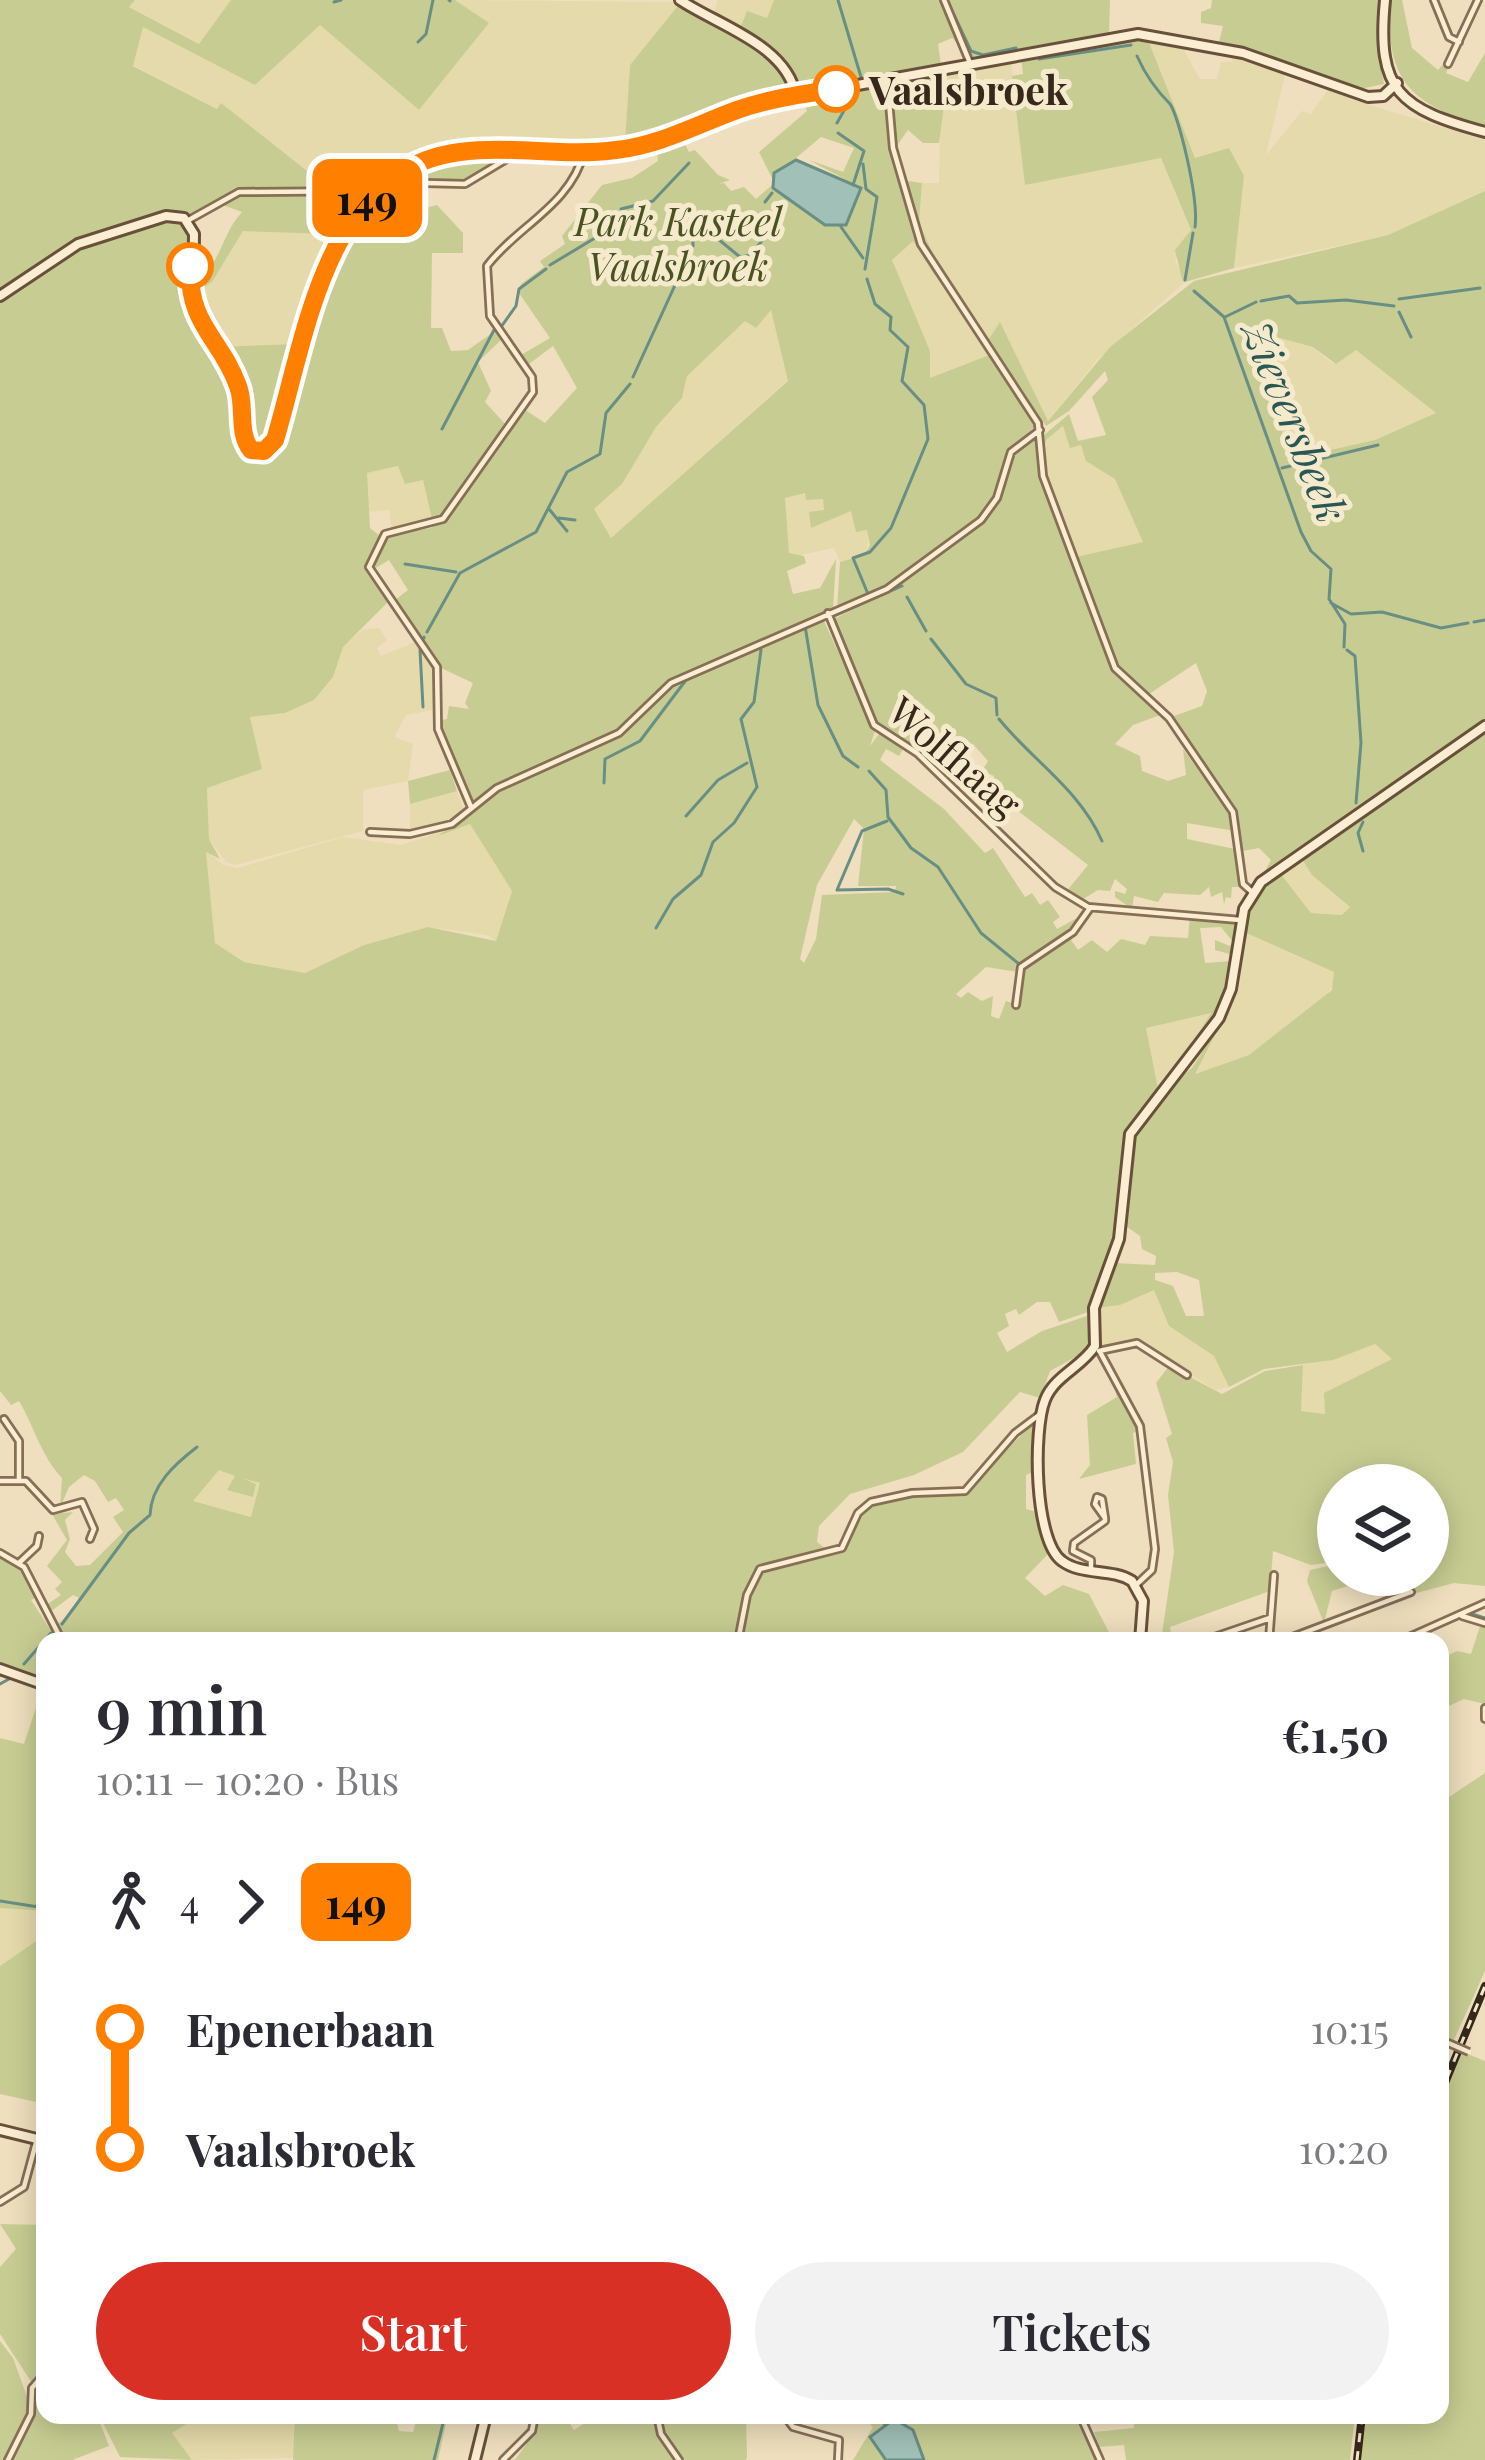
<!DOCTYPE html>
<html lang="en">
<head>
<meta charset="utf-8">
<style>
	:root { --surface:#fff; --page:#f2f2f3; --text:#2b2b33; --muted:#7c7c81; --accent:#d93025 }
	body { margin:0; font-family:"Playfair Display",serif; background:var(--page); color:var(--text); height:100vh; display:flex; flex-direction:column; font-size:45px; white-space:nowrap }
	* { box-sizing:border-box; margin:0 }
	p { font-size:39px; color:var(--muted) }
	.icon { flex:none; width:66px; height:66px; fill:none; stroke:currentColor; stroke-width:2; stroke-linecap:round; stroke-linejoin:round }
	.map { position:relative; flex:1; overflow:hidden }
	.details { position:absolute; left:36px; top:1632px; width:1413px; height:792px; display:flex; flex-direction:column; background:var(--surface); border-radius:24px; box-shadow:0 6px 30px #0003 }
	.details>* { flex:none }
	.badge { padding:0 24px; border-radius:18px; font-size:42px; line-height:78px }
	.buttons { position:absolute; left:1317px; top:1464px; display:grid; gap:24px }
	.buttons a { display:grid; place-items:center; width:132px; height:132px; border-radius:50%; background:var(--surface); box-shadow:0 6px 30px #0003; font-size:60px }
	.map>.badge { position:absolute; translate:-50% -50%; box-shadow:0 0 0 6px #fff }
	.legs { display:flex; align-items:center; gap:18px; height:132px; padding:0 60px; font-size:39px }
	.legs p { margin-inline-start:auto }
	.headline { display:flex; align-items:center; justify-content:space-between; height:204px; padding:0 60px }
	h1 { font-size:66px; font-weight:600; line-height:90px }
	.cta { display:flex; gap:24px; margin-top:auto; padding:24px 60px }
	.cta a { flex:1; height:138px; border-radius:72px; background:var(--accent); color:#fff; font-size:48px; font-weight:600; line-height:138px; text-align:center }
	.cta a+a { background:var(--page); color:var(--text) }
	ul { padding:0 60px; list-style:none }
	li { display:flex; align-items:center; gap:42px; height:120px; font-size:45px }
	li i { display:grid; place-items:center; width:18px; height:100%; margin:0 15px; background:currentColor }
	li i::after { content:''; width:30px; height:30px; margin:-15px; border:9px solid; border-radius:50%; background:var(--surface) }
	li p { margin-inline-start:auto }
	li:first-child i { background:linear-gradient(#0000 50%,currentColor 0) }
	li:last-child i { background:linear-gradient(currentColor 50%,#0000 0) }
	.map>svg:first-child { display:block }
	.farmland { fill:#e5daab }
	.green { fill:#c7cd92; fill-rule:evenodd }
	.water { fill:#a1c0b7; stroke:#698e84; stroke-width:3 }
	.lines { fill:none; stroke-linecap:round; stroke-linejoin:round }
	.stream { stroke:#698e84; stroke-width:3 }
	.street-casing { stroke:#876f56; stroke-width:10 }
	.secondary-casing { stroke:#69503a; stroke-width:14 }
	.street { stroke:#faedd1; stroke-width:4.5 }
	.secondary { stroke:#faedd1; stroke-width:8 }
	.rail-casing { stroke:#36281b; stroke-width:8 }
	.rail { stroke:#f6eacd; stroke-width:3; stroke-dasharray:9; stroke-linecap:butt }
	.street-bridge-casing { stroke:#876f56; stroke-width:10; stroke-linecap:butt }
	.street-bridge { stroke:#faedd1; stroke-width:4.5 }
	.line-1-casing { stroke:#fff; stroke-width:27 }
	.line-1 { stroke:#ff8000; stroke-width:18 }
	.stop-1-dot { fill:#fff; stroke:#ff8000; stroke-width:6 }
	.labels { text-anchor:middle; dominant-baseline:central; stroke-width:10; stroke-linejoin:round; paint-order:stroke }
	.stop-label { font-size:39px; font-weight:bold; fill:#36281b; stroke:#f6eacd; text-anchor:start }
	.park-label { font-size:39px; font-style:italic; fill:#485321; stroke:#f6eacd }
	.street-label { font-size:39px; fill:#36281b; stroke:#f6eacd }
	.water-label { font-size:42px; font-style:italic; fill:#2a5753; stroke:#f6eacd }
</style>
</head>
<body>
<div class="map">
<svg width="1485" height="2460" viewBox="0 0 1485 2460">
	<rect width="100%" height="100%" fill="#efdfbe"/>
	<path class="farmland" d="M135 0H231L200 44 128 6Z
		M455 0 681 2 630 65 625 141 592 150 589 143 454 148 406 167 376 187 330 189 221 104 218 109 133 65 143 26 255 85 320 25 419 110 489 23Z
		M718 0H774L768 18 739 31 712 15Z
		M1148 40 1180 43 1200 79H1217L1221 62H1231L1234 54 1286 71 1266 155 1302 111 1311 114 1330 87 1351 94 1350 99 1485 140V191L1388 235 1234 268 1244 176 1195 158Z
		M1011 60 1025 184 1161 158 1191 231 1175 260 1185 282 1098 359 1047 422 1000 323 989 339 941 273 919 223 922 183H939L941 73Z
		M309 230 331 234 302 335 294 344 217 347 194 294 212 282 243 231Z
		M913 240 992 354 928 380 930 351 892 266 894 255Z
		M771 308 788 380 611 539 593 510 622 484 656 427 682 398 686 376 745 320 756 328Z
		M1276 337 1313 347 1332 363 1355 349 1437 413 1375 440 1290 459 1257 342Z
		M1064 426 1070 447 1081 445 1088 459 1115 479 1144 542 1076 557 1043 468 1046 440Z
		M399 466 423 480 432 523 392 529 389 510 366 512 367 473Z
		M806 493 807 500 823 499 835 521 833 515 851 511 872 516 866 553 840 562 834 548 791 557 783 529 785 498Z
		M379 628 387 640 377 648 381 656 420 640 436 670 432 710 406 715 394 737 413 744 408 781 363 790V831L235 865 226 862 209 839 207 788 261 769 250 717 285 713 314 700 333 677 343 646 362 630Z
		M457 791 465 814 410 833V804Z
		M470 823 512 891 496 941 487 935 428 927 364 945 305 973 244 962 215 943 206 851 223 865 238 868 343 837 401 845Z
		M1302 859 1312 875 1350 907 1342 915 1311 913 1280 873Z
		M1244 932 1334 972 1335 983 1322 1002 1249 1055 1194 1074 1233 1000Z
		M1212 1012 1176 1069 1158 1089 1145 1027Z
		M1154 1289 1169 1326 1214 1356 1229 1387 1215 1390 1136 1340 1098 1348 1096 1308 1120 1305Z
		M1375 1344 1393 1359 1325 1393 1326 1414 1301 1411 1303 1365Z
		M219 1470 260 1483 252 1517 192 1501Z
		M0 1908 45 1911V1935L0 1966Z
		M200 2415H295L296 2458 192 2460 171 2433Z"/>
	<path class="green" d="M0 0H135L129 7 199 44 231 0H455L489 23 419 110 320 25 255 85 143 27 133 66 217 109 221 103 330 189 399 186 383 194 392 216 437 205 463 233V253H432L431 328H442L451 351 468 350 495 331 501 340 478 362 491 391 485 402 506 425 437 519 432 520 423 480 405 484 398 466 367 473 370 528 380 536 365 569 389 601 343 647 333 677 314 700 285 713 250 717 262 769 207 788 209 839 220 859 206 852 215 943 244 962 305 973 364 945 428 927 496 941 512 891 470 824 438 836 498 790 615 737 673 684 822 617 875 731 870 746 879 734 904 747 899 756 886 749 880 760 944 809 985 853 993 848 1025 897 1032 893 1040 905 1048 900 1060 917 1053 922 1057 929 1086 913C1069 937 1032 947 1018 972L986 967 956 994 961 998 968 992 982 1001 993 996 991 1016 999 1019 1006 1001 1018 1005 1024 966 1069 937 1078 950 1092 940 1107 952 1121 939 1145 945 1150 936 1188 938 1190 915 1235 921 1233 955 1215 950V940L1230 946 1233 942 1221 927 1200 928 1205 963 1232 961C1226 1006 1204 1034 1176 1069L1211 1013 1146 1028 1158 1089C1113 1145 1125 1174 1115 1239 1111 1264 1097 1287 1091 1311L1059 1322 1050 1302H1037L1019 1315 1016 1309 1005 1314 1009 1326 997 1333 1007 1352 1042 1331 1090 1315V1349L1050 1371 1040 1398 1020 1392 963 1452 914 1475 850 1494 819 1526 817 1542 830 1552 804 1560 843 1548C851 1538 853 1523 860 1512 881 1484 937 1498 966 1492L1036 1420 1035 1471 1026 1475V1509L1037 1512 1049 1553 1025 1578 1045 1596 1063 1585 1089 1594 1111 1636 1107 1641H45V1682L0 1665V1557L16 1564 37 1597 31 1600 50 1629 70 1616 79 1598 73 1595 50 1612 46 1605 61 1595 55 1589 62 1582 47 1566 67 1540 52 1514 73 1512 65 1520 70 1539 65 1552 76 1566 90 1565 123 1532 113 1517 124 1510 116 1498 108 1502 95 1481 84 1475 69 1487 60 1508 62 1478C41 1456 35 1428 19 1401L11 1405 0 1391ZM217 203 242 212C220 236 223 263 193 284L194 294 212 282 243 231 330 234 302 335 295 344 217 347 245 396 248 440 263 446 274 428 280 429 265 456 242 445 237 396 190 305V227ZM854 819 864 829 858 886H896L895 892 822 895 816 939 804 963 800 959 817 885ZM219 1470 235 1476 227 1490 253 1497 256 1484 242 1478 260 1483 251 1517 193 1501Z
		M774 0H1110L1109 34 974 58 952 38 938 44 941 65 806 91 784 60 739 31 747 11 767 18Z
		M1212 0H1381L1377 45 1384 84 1360 89 1219 42 1223 26 1201 23V12L1211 8Z
		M1390 0H1402L1412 48 1438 70 1444 63 1449 66 1446 73 1468 82 1485 53V127C1410 104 1385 81 1390 0Z
		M681 2 783 66 791 92 626 148 592 150 598 141H625L630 65Z
		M1135 37 1148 40 1195 158 1229 148 1244 176 1234 268 1185 282 1182 279 1175 250 1191 230 1161 158 1025 185 1012 76 1023 74 1021 58Z
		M941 73 947 84 939 143H923L908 130 896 147 892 91 898 92 902 81Z
		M884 86 900 180 922 183 919 223 940 269 935 276 913 241 892 260 930 351V378L992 354 1037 424 1010 452 1000 485 1014 450 1037 435 1040 469 1112 668 1160 715 1133 725 1115 744 1140 756 1142 771 1168 781 1186 775 1183 749 1228 811 1235 831 1187 823V839L1235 849 1240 887H1232L1231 898 1226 897 1224 904 1222 892 1211 897 1209 887 1200 895 1164 893 1158 902 1134 896 1132 909 1115 897V891L1125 894 1127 889 1115 879 1110 891 1098 890 1080 901 1066 892 1088 865 1008 803 1014 796 1004 797 992 784 994 776 982 771 988 761 973 744 947 753 933 765 874 721 834 619 894 588 935 555 890 585 837 609 840 562 864 555 870 545 867 530 856 532 851 511 811 528 809 512 824 510 823 499 806 500 805 493 785 498 789 553 804 556 806 563 787 571 793 594 820 588 836 559 833 610 668 682 616 733 471 803 438 721 447 719 449 706 469 709 465 703 473 683 439 667 395 600 408 590 389 560 371 571 386 535 431 528 447 517 524 409 545 423 577 388 553 346 529 364 521 355 550 338 519 293 521 284 544 267 540 261 565 244 562 236 602 185 632 178 658 161 656 145 727 117 684 142 689 152 695 150 718 175 730 180 718 184 724 183 731 191 744 187 756 199 772 185 825 225 861 188 809 160 843 172 854 148 821 137 772 178 759 152 807 111 803 101 736 120 735 114ZM771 310 788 381 611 538 594 509 622 484 656 427 682 398 687 376 745 321 756 328Z
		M510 142 590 144 585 154 523 158 539 154C492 149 463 205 394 179L438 151Z
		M1485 191V723L1264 873 1271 860 1259 848 1243 851 1235 810 1171 717 1202 706 1207 691 1196 663 1146 696 1114 659 1076 557 1143 542 1115 479 1086 461 1081 445 1070 448 1063 426 1046 440 1042 459 1044 435 1069 414 1078 441 1106 435 1092 397 1108 380 1105 371 1069 411 1046 426 989 339 1000 322 1048 421 1110 347 1194 281 1388 235ZM1276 337 1313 347 1336 364 1356 350 1436 413 1375 440 1290 459 1257 342Z
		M1485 731V1586L1454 1583 1409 1595 1396 1575H1428V1485H1338V1575H1382L1332 1591 1324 1623 1307 1581 1310 1570 1337 1564 1335 1548 1333 1562 1311 1565 1273 1551 1270 1591 1170 1627 1172 1641H1161L1174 1552 1168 1495 1173 1462 1166 1438 1172 1434 1156 1383 1169 1366 1222 1394 1265 1371 1303 1365 1301 1411 1325 1414 1324 1393 1392 1359 1375 1344 1333 1360 1264 1369 1229 1387 1214 1356 1169 1326 1154 1290 1120 1305 1096 1308 1114 1263 1155 1265 1156 1256 1142 1249 1140 1236 1123 1224 1133 1135 1168 1087 1192 1068 1219 1026 1239 969 1233 1000 1195 1074 1249 1055 1332 990 1334 972 1244 932 1257 895 1280 873 1311 913 1342 915 1350 907 1312 875 1302 859ZM1177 1272 1199 1280 1204 1316H1186L1173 1286 1155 1280V1273Z
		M450 770 457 791 410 804 408 781Z
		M1107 1365 1139 1431 1133 1433 1136 1464 1079 1479 1090 1465 1087 1415 1117 1397Z
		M1480 1626 1485 1627V1704L1464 1699 1440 1710V1659L1457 1651 1471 1654Z
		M43 1686 45 1911 0 1908V1738L24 1744Z
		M1485 1773V1971L1453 2042 1440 2038V1803Z
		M45 1935V2104L0 2094V1966Z
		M1460 2051 1485 2061V2460H1360L1366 2415H1440V2106Z
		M0 2224 45 2225V2369L32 2383 0 2334V2267L16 2249Z
		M0 2341 13 2358 30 2405 6 2460H0Z
		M45 2375V2415H97L109 2446 72 2460H11C25 2434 32 2393 45 2375Z
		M99 2415H200L172 2433 192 2460 120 2457Z
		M295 2415H395L399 2431 413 2432 417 2418 447 2419 438 2460H293Z
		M536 2415 565 2416 574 2430 597 2415H746L747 2456 746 2460H515L535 2432Z
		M860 2415H1078L1099 2460H924L895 2419 870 2437 886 2460H853L873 2427Z
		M1133 2415H1355L1350 2460H1126L1124 2445 1099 2447 1094 2432 1134 2428Z"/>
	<path class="water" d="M796 160 861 188 846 225H825L773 188 774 173Z
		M894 2419 913 2430 924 2460H886L870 2437Z"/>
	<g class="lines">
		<path class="stream" d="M449 0 450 1
			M838 0 861 77
			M947 0 971 51 983 55 1016 48
			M334 2 341 0
			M418 42 426 34 433 0
			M1137 56C1145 74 1158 92 1170 104 1178 114 1199 197 1195 227
			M1039 59 1131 45
			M759 108 811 98
			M837 123 854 93
			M838 133 864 151 853 185
			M863 164 866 189 877 197 865 269
			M765 202 772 193
			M621 209 653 201 689 163
			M694 217 703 228
			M841 227 863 258
			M707 230 740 257 751 255 764 238
			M693 240V246
			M550 265 595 238
			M867 279 875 304 891 317 890 330 908 347 902 381 924 405 928 439 891 528 870 552 853 558 868 594
			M1185 280 1193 233
			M1194 291 1224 317 1301 532 1311 551 1331 569 1329 599 1345 624 1344 647
			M1399 299 1480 288
			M1261 301 1289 296 1297 303 1346 300 1394 306
			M1399 312 1411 337
			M1225 317 1256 302
			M501 327 516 306 519 289 546 269
			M633 377 692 248
			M442 429 494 330
			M1282 468 1378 445
			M549 509 567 531
			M559 518 575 520
			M405 564 456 572
			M907 597 926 631
			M1331 603 1351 614 1382 612 1441 628 1468 623
			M836 615 902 586
			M1474 622 1485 620
			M805 626 818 705 843 756 858 767
			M427 632 460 573 536 532 567 472 600 454 606 413 630 384
			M424 638V637
			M931 639 966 684 996 698 997 715
			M420 650 423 707
			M1347 650 1355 656 1361 743 1356 803
			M999 719C1033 761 1080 790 1102 841
			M869 771 886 790 888 817 911 848 938 867 981 933 1019 964
			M604 783 605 759 640 741 686 680 786 636
			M495 792 519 781
			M686 816 718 780 747 763
			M887 821 862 831 837 890 888 889 903 894
			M1363 822 1358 833 1363 851
			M656 928 673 899 701 875 713 842 734 823 757 787 741 719 754 702 761 650
			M1472 1614 1485 1618
			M62 1624 129 1533 150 1515C151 1485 175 1464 197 1447
			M24 1664 51 1633
			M0 1684 9 1679
			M0 1901 45 1908
			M873 2415 886 2425
			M434 2460 445 2415"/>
		<g class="street-casing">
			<path id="street" d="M944 0 970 63
				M1434 0 1449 37 1459 42
				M1448 64 1478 0
				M887 79 893 148 921 244 1038 423 1043 476 1115 668 1169 718 1233 812 1243 884 1252 892
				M387 182 465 184 520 151
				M187 221 239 192 375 191
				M828 613 874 725 917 753 1055 887 1088 907 1240 920
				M471 807 438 729 437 667 369 567 385 534 443 519 533 392 532 377 490 316 487 266C516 227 571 205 584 152
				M370 832 410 834 452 824 497 788 619 733 671 683 887 589 981 520 997 498 1011 452 1040 430
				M1016 1005 1021 967 1073 932 1090 908
				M1099 1351 1137 1343 1187 1375
				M1100 1352 1140 1426 1155 1549 1152 1570 1136 1585
				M4 1419 19 1441V1479
				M0 1481H26L53 1510 82 1502 94 1529 90 1539
				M0 1553 24 1567 62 1641
				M20 1562 37 1546 39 1536
				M1091 1570V1560L1073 1551 1074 1543 1105 1521V1518L1102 1499 1097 1497 1095 1504 1105 1518
				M1462 1616 1485 1623
				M738 1641 747 1595 760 1569 842 1548 858 1513 871 1502 912 1493 965 1491 1015 1433 1039 1415
				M1203 1641 1270 1618
				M1269 1641 1274 1575
				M1282 1641 1411 1592
				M1400 1641 1485 1603
				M1485 1708V1719
				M0 2202 24 2187 37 2139
				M657 2415 661 2434 679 2460
				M784 2415 793 2427 839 2440 838 2460
				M1080 2415 1100 2460
				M8 2460 31 2414 32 2388 45 2373
				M503 2460 532 2431 535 2415"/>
		</g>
		<g class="secondary-casing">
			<path id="secondary" d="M680 0C719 26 787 45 796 96
				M1385 0C1376 92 1400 109 1485 132
				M0 296 78 244 166 216 184 218 194 234 193 306 238 385 246 444 260 452 275 440 344 228 382 185 429 159 474 151 632 148 764 102 1138 34 1243 53 1368 97 1383 96 1397 83
				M1140 1641 1143 1601 1132 1581C1111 1568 1082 1576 1062 1561 1034 1541 1033 1430 1045 1400 1054 1376 1082 1367 1095 1346L1094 1308 1119 1239 1130 1134 1219 1018 1231 989 1244 909 1261 882 1485 726
				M0 1669 45 1685
				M0 2130 45 2141
				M475 2460 486 2415"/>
		</g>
		<use href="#street" class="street"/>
		<use href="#secondary" class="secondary"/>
		<g class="rail-casing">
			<path id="rail" d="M1440 2095 1485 1986
				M1357 2460 1362 2415"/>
		</g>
		<use href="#rail" class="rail"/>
		<g class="street-bridge-casing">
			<path id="street-bridge" d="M1446 2042 1469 2052"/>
		</g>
		<use href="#street-bridge" class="street-bridge"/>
	</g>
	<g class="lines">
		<g class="line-1-casing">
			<path id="line-1" d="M190 266C188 326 221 338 238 386 246 407 237 432 251 450L264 451 275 440C307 334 325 169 460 152 512 145 564 157 616 150 660 145 696 125 737 110 768 99 803 94 836 89"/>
		</g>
		<use href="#line-1" class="line-1"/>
	</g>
	<g class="stop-1-dot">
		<circle cx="836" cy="89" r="21"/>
		<circle cx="190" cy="266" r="21"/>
	</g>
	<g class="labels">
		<g class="stop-label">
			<text x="869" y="89">Vaalsbroek</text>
		</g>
		<g class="park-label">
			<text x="678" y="220">Park Kasteel<tspan x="678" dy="45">Vaalsbroek</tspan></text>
		</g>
		<g class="street-label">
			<text transform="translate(956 756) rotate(41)">Wolfhaag</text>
		</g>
		<g class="water-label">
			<text transform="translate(1296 421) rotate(68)">Zieversbeek</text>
		</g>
	</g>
</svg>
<div class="buttons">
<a><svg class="icon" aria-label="layers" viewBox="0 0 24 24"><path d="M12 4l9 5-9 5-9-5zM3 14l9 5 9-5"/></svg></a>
</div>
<b class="badge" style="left:367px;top:198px;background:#ff8000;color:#111">149</b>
<section class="details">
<div class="headline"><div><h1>9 min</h1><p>10:11 – 10:20 · Bus</p></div><b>€1.50</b></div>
<div class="legs"><svg class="icon" aria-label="walk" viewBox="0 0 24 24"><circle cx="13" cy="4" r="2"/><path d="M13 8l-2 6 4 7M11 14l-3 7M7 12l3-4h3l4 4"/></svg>4<svg class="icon" aria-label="forward" viewBox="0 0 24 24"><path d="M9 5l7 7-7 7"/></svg><b class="badge" style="background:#ff8000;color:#111">149</b></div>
<ul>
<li><i style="color:#ff8000"></i><b>Epenerbaan</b><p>10:15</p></li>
<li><i style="color:#ff8000"></i><b>Vaalsbroek</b><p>10:20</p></li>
</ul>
<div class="cta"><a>Start</a><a>Tickets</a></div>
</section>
</div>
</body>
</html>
